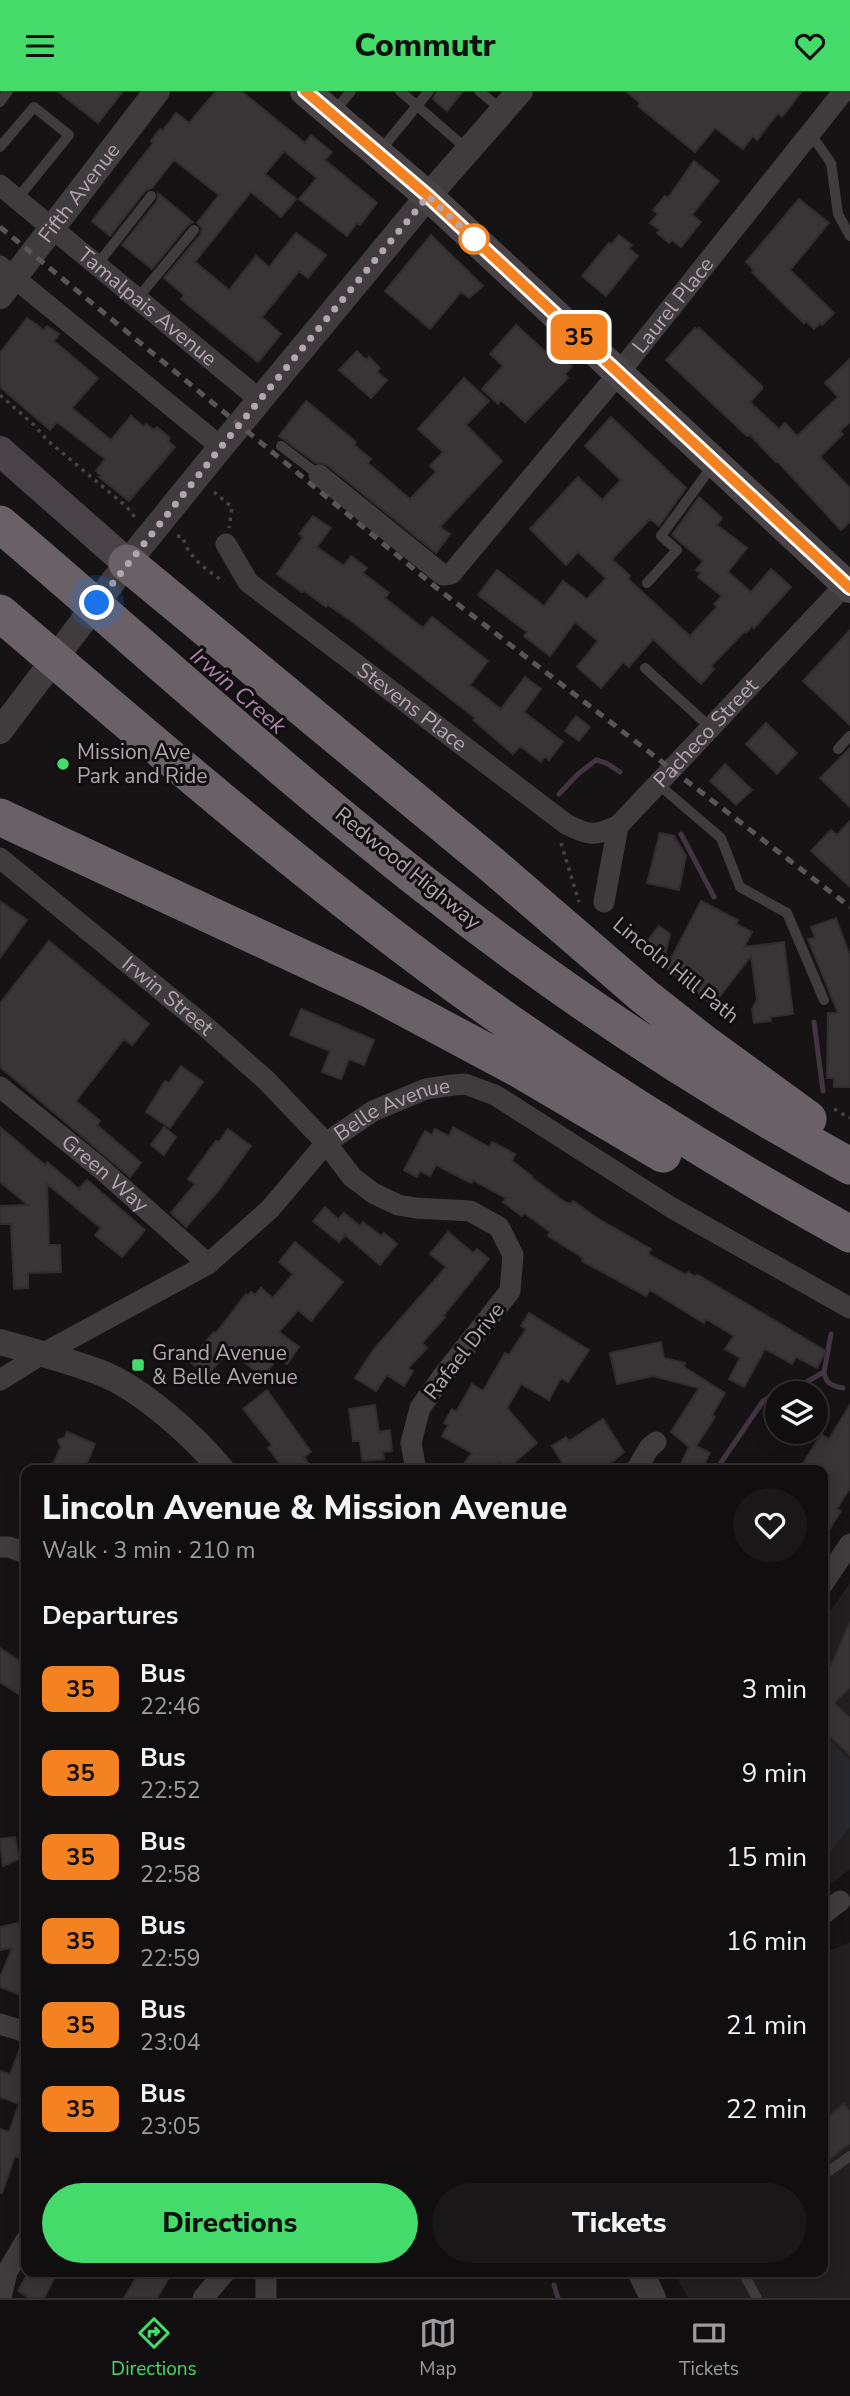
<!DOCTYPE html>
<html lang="en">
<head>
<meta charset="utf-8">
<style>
	:root { --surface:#100e0f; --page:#191718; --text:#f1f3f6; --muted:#9c9c9e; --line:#302e2f; --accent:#44db6a }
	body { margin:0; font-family:"Nunito Sans",sans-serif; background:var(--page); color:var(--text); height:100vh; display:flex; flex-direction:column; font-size:26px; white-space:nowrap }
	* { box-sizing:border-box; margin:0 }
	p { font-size:23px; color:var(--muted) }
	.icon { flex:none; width:38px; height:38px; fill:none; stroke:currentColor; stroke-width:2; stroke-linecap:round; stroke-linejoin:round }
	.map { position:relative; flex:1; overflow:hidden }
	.sheet { position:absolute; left:21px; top:1374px; width:807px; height:812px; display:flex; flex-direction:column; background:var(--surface); border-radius:14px; box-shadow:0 4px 18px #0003,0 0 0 2px var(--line) }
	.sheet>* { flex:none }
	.badge { padding:0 14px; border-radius:10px; font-size:24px; line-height:46px }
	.controls { position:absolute; left:765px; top:1290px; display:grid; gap:14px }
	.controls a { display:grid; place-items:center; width:63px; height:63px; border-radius:50%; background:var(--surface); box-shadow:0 4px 18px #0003,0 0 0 2px var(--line); font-size:35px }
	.you { position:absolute; width:35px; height:35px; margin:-18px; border:5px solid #fff; border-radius:50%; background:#1a73e8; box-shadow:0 0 0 10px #1a73e833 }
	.map>.badge { position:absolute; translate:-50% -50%; box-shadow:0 0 0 4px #fff }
	h2 { padding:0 21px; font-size:26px; line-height:63px }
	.round { display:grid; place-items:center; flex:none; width:74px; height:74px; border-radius:37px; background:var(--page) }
	.overview { display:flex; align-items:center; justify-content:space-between; height:119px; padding:0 21px }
	h1 { font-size:33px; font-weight:800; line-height:52px }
	.action { display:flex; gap:14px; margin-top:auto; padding:14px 21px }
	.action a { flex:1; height:80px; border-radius:42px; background:var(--accent); color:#111; font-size:28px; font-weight:800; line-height:80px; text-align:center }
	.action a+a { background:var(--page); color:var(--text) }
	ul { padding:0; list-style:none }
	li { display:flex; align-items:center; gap:21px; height:84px; padding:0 21px }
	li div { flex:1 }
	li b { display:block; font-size:26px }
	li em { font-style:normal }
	li .badge { min-width:77px; font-weight:700; text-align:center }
	header { display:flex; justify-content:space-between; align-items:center; height:91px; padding:0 21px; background:var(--accent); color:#111; font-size:32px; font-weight:800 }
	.dock { display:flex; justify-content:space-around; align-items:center; height:98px; border-top:2px solid var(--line); background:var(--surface); font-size:19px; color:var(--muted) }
	.dock a { display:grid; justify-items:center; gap:4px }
	.dock .selected { color:var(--accent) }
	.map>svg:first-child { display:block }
	.built { fill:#211f20 }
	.green { fill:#26282e }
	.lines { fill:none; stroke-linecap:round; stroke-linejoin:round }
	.stream { stroke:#433441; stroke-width:5 }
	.building { fill:#393537; stroke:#302d2f; stroke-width:2 }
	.path { stroke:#474145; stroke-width:3.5; stroke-dasharray:3.5 5; stroke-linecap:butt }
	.service { stroke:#403c3e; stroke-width:10 }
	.minor { stroke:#403c3e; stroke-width:21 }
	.tertiary { stroke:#403c3e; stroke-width:26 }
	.secondary { stroke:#494347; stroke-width:30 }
	.motorway { stroke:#6a6167; stroke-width:37 }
	.rail { stroke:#5a5358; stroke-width:5; stroke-dasharray:9 7; stroke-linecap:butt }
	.line-casing { stroke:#fff; stroke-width:16 }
	.line { stroke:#f58220; stroke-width:10 }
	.walk { stroke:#b3a6b0; stroke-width:7; stroke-dasharray:0 12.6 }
	.stop-dot { fill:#fff; stroke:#f58220; stroke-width:3.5 }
	.poi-dot { fill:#44db6a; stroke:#100e0f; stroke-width:2.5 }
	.labels { text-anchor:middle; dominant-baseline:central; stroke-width:6; stroke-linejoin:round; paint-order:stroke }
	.street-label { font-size:21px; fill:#b3a6b0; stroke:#100e0f }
	.poi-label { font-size:21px; fill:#b3a6b0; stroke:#100e0f; text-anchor:start }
	.water-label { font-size:23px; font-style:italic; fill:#ab81a8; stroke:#100e0f }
</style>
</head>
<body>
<header><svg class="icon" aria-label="menu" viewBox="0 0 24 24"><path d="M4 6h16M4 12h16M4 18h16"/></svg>Commutr<svg class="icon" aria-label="heart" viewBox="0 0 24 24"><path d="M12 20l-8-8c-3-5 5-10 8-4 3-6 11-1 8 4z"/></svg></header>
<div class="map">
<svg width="850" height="2207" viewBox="0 0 850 2207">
	<rect width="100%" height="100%" fill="#151314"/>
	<path class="built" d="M850 1492V1778L833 1792 822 1781V1532Z
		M850 1851V2207H688L674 2181 822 2180 823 1863Z"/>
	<path class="green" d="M823 1642 850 1669V1736L823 1769Z"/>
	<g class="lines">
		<path class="stream" d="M559 703 578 683 596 669 606 672 620 681
			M681 743 714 806
			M814 931 823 1000
			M831 1243 824 1281C826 1293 832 1295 843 1297
			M716 1379 763 1310 781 1300 801 1294 824 1281
			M554 2194 558 2207"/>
	</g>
	<path class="building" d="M57 0H123L98 32Z
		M216 0H241L305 52 311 44 332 61 325 69 377 112 360 134 357 132 347 145 299 108 317 87 284 60 265 83 296 108 281 126 251 101 195 171 229 199 256 165 269 176 296 142 326 164 308 187 299 180 262 226 281 243 258 271 181 208 184 204 164 187 200 144 202 137 197 132 219 104 174 69 152 97 145 100 110 145 92 130 153 52 151 50 160 38 163 39 176 22 189 32Z
		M437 0H463L447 20 433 8Z
		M626 0H802L782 26 778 22 757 49 753 45 743 58 715 37 695 61 638 15 640 12Z
		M694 70 719 90 692 124 701 131 681 156 672 149 669 152 657 142 660 139 650 132 658 123 653 119 665 105 668 107Z
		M158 102 193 131 188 134 152 178 122 154 157 110Z
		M799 108 829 132 790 179 834 222 822 234 820 232 814 238 806 230 804 232 785 214 752 181 754 179 746 171Z
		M431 144 483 195 469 207 461 201 430 238 385 200Z
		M619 144 632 154 629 157 638 165 606 205 582 185 609 152 611 154Z
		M27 227 44 239 47 235 59 243 54 250 98 287 72 317 111 349 131 325 144 336 146 333 154 339 157 336 170 347 168 350 175 356 129 410 99 386 101 385 96 380 105 368 57 331 50 339 0 296V262Z
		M516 234 549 264 554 258 572 275 565 283 568 287 525 331 501 309 498 313 482 298 503 275 490 263Z
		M695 237 697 239 699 237 762 295V298L750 311 779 338 785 332 797 345 838 306 825 292 850 268V331L840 340 843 343 820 366 850 397V431L841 439 777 370 776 371 750 344 747 345 666 269Z
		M357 260 366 269 369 266 380 277 377 281 387 289 371 307 339 279Z
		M464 287 489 310 466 334 502 370 440 436 450 443 436 462 327 374 316 372 279 345 306 310 356 351 354 354 371 368 368 372 410 408 436 381 430 375 443 361 418 338Z
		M611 326 686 397 659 435 650 428 612 468 630 485 628 488 690 545 717 516 714 513 722 505 698 486 701 482 696 479 703 470 672 444 699 406 722 427 717 434 747 457 728 481 751 501 771 478 791 496 754 537 752 535 746 542 744 541 711 575 714 578 701 593 653 548 629 576 623 571 601 597 577 576 598 550 575 531 550 565 524 545 527 541 478 504 497 479 544 515 563 490 587 508 606 487 578 461 566 474 530 438 578 386 602 409 621 389 585 355Z
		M313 425 331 437 317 456 344 475 351 465 367 477 363 482 389 502 385 507 423 537 432 526 488 570 470 594 501 618 525 586 541 598 524 621 563 651 549 669 545 665 541 671 520 655 513 663 473 629 475 627 354 532 328 514 326 516 304 500 302 501 277 483 303 446 299 443Z
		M850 539V634L803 590Z
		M576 625 590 636 579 650 565 640Z
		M766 632 797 662 777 683 746 653Z
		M850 657V716L820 687Z
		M725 673 752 699 736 714 710 690Z
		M850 730V796L811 760 831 739 837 744Z
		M660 742 674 745 686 765 679 799 647 792Z
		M0 810 27 829 0 867Z
		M701 810 738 829 736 833 752 841 744 856 784 851 793 923 770 926 771 930 754 932 752 918 757 909 751 865 713 914 666 877Z
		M836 827 850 865V996H834V987H827L828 922H838L808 848 815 847 811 836Z
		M659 835 670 843 663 875 641 858Z
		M49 850 149 933 132 954 124 948 76 1010 100 1030 97 1034 141 1072 130 1086 0 976V912Z
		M301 918 374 949 364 974 349 968 341 988 322 981 330 960 290 944Z
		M181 975 203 991 170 1037 146 1021 165 990 169 992Z
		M0 1036 45 1074 47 1071 79 1098 87 1089 145 1139 122 1166 95 1144 101 1137 47 1093 49 1154H60L61 1181 28 1182V1197L14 1198 11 1133H1L0 1115 28 1114 0 1091Z
		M164 1036 176 1046 164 1064 151 1054Z
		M453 1036 489 1056 492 1051 515 1063 512 1070 532 1085 531 1086 565 1111 571 1113 573 1110 597 1127 651 1158 648 1163 686 1184 688 1181 694 1185 698 1184 826 1260 817 1277 796 1266 792 1273 765 1258 744 1296 729 1288 740 1267 725 1258 734 1245 706 1228 704 1232 650 1199 646 1205 582 1170 583 1167 548 1145 550 1141 524 1122 522 1125 503 1111 506 1107 473 1089 471 1092 436 1074 430 1085 420 1080 417 1086 404 1079 425 1040 432 1044 435 1038 449 1045Z
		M228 1038 251 1055 218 1100 186 1136 171 1122 195 1093 188 1088 216 1050 219 1051Z
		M325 1116 338 1128 344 1122 360 1135 363 1131 381 1145 384 1142 397 1153 380 1174 345 1144 339 1151 313 1130Z
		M448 1141 473 1162 477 1158 489 1168 443 1225 445 1226 422 1252 427 1257 408 1277 413 1280 404 1295 387 1284 376 1300 355 1287 374 1258 446 1176 430 1163Z
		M295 1151 343 1191 311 1230 298 1219 279 1241 299 1256 287 1273 278 1266 263 1286 229 1259 207 1285 190 1271 191 1268 214 1241 216 1242 246 1203 248 1205 251 1201 255 1204 261 1197 273 1207 293 1183 279 1171Z
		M529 1222 589 1259 568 1291 561 1287 549 1309 521 1293 507 1317 537 1352 507 1378 499 1370 492 1379H459L472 1362 442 1345 448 1334 444 1332 452 1318 456 1321 472 1293 483 1300 505 1262 509 1264 526 1238 521 1235Z
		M661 1251 664 1267 685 1272 684 1276 725 1302 712 1324 715 1326 696 1355 710 1362 701 1379H678L689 1356 671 1341 699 1297 653 1285 617 1293 610 1262Z
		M267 1299 311 1361 304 1366 309 1373 301 1379H285L268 1357 272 1354 243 1318Z
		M375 1314 379 1341 390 1339 392 1360 383 1361 384 1368 365 1370 362 1369 360 1350H353L349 1318Z
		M850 1314V1397L837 1418 841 1420 822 1450V1379H812L803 1373 821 1343 829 1348Z
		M603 1328 624 1361 602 1379H567L552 1355 566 1346 569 1350Z
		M67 1341 95 1353 84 1379H60L52 1375 61 1356 58 1349 65 1346Z
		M850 1531V1596L834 1612 850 1627V1664L822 1637V1583L832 1573Z
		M0 1557 26 1574V1608L0 1591Z
		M15 1746 19 1768 3 1775 0 1748Z
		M19 1832 26 1863V1906L0 1896V1887L12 1857 0 1859V1836Z
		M22 1953 26 1954V2069L15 2065 2 2102H0V2038L9 2041 19 2013 0 2006V1980L10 1983Z
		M844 2013 850 2021V2052L822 2074V2031Z
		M29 2180H58L44 2207H29L18 2200Z
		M144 2180H173L157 2207H124L138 2184 141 2186Z"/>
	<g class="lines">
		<path class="path" d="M0 304 34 334 47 349 127 416 137 429
			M214 401 232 416 229 437
			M177 445 183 446C188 467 207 479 224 491
			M561 752 579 811
			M834 1018 850 1027"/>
		<path class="service" d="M400 0 468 59
			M479 0 503 20
			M0 11 8 0
			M334 21 351 0
			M810 42 831 72 838 123 850 145
			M0 56 34 16 69 44 17 108
			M380 60 429 0
			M97 174 151 105
			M137 208 194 139
			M281 355 319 384
			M647 492 677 459 661 445 713 374
			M645 577 711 637
			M838 658 850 645
			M658 693 721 747 740 796 787 822 824 909
			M822 2085 850 2065
			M742 2180 757 2207"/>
		<g class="minor">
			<path id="s1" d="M0 94 260 309"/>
			<path d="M0 175 221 356"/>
			<path id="s2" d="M319 384 443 484 451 483 618 283 844 0"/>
			<path id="s3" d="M226 453 248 491 566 733C589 745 595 745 618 735"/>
			<path id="s4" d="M0 767 207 937 266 989 326 1052 352 1086 373 1102 398 1114 416 1117 470 1120 499 1136 513 1164 510 1200 442 1286 420 1317 411 1352 416 1379"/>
			<path id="s5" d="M604 811 618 735 846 493"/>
			<path id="s6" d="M0 996 99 1076 208 1173"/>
			<path id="s7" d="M0 1289 42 1263 208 1173 270 1118 326 1052 373 1020 426 998 453 994 465 993 495 1004 672 1117 850 1217"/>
			<path d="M636 1379 649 1357 656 1351"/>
			<path d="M0 1456H9L26 1462"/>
			<path d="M822 1494 850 1453"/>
			<path d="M822 1824 840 1810"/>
			<path d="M0 1933 26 1941"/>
			<path d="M1 2207 7 2181 26 2149"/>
			<path d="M203 2207 226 2180"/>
			<path d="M266 2207V2180"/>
		</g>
		<g class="tertiary">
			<path id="s8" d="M0 205 157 0"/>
			<path d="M0 640 127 472 221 356 428 105 520 0"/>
			<path d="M0 1251C33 1260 67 1269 99 1281 141 1297 194 1345 222 1379"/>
			<path d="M640 2180 653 2207"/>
		</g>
		<path class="secondary" d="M305 0 428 105 850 497
			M0 360 127 472"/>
		<path class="motorway" d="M0 433C141 553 279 679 425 794 558 899 701 994 850 1075
			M127 472 491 773 644 905 705 953 808 1028
			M0 522C148 648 295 776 452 891 579 983 712 1067 850 1143
			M0 726 369 898 519 978 663 1063"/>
		<path class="rail" d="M0 136 438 498 850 816"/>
	</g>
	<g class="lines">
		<g class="line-casing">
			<path id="line" d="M305 0 428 105 850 497"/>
		</g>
		<use href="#line" class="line"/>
		<path class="walk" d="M97 512 221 356 428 105 474 148"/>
	</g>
	<circle class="stop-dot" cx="474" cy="148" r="14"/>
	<g class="poi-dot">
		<circle cx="63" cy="673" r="7"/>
		<rect x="131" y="1267" width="14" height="14" rx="3.5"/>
	</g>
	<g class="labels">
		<g class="street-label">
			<text stroke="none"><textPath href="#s8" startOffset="130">Fifth Avenue</textPath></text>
			<text stroke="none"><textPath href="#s2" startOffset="516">Laurel Place</textPath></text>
			<text stroke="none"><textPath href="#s1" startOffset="191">Tamalpais Avenue</textPath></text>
			<text stroke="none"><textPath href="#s3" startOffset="250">Stevens Place</textPath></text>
			<text stroke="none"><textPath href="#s5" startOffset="205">Pacheco Street</textPath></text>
			<text transform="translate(408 777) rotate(39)">Redwood Highway</text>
			<text transform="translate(676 879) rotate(39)">Lincoln Hill Path</text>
			<text stroke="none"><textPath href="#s4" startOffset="217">Irwin Street</textPath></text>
			<text stroke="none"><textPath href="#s7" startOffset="483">Belle Avenue</textPath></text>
			<text stroke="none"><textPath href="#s6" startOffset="136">Green Way</textPath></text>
			<text transform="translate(464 1260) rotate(-52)">Rafael Drive</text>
		</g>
		<g class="poi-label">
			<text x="77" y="661">Mission Ave<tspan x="77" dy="24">Park and Ride</tspan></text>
			<text x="152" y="1262">Grand Avenue<tspan x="152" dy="24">&amp; Belle Avenue</tspan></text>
		</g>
		<g class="water-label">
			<text transform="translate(238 600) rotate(41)">Irwin Creek</text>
		</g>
	</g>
</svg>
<div class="controls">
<a><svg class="icon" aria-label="layers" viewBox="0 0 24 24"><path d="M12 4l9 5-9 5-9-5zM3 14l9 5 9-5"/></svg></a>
</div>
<div class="you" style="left:97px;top:512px"></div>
<b class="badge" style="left:579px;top:246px;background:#f58220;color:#111">35</b>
<section class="sheet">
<div class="overview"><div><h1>Lincoln Avenue &amp; Mission Avenue</h1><p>Walk · 3 min · 210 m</p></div><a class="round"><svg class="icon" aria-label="heart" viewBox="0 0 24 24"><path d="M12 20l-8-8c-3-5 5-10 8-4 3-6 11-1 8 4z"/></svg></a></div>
<h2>Departures</h2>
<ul>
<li><span class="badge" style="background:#f58220;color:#111">35</span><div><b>Bus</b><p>22:46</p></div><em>3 min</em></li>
<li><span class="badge" style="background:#f58220;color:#111">35</span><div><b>Bus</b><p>22:52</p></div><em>9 min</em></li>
<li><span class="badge" style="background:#f58220;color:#111">35</span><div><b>Bus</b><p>22:58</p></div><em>15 min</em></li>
<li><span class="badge" style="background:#f58220;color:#111">35</span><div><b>Bus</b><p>22:59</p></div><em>16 min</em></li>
<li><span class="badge" style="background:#f58220;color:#111">35</span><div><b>Bus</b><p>23:04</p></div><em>21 min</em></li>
<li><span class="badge" style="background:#f58220;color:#111">35</span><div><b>Bus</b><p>23:05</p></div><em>22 min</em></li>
</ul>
<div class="action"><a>Directions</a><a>Tickets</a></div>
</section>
</div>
<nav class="dock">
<a class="selected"><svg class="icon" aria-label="directions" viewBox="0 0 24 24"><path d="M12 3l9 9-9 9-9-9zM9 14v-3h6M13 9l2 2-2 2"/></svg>Directions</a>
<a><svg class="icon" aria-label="map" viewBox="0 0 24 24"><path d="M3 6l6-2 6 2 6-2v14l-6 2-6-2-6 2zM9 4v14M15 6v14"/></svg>Map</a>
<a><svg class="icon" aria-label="tickets" viewBox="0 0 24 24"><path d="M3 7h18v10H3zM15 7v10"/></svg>Tickets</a>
</nav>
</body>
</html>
